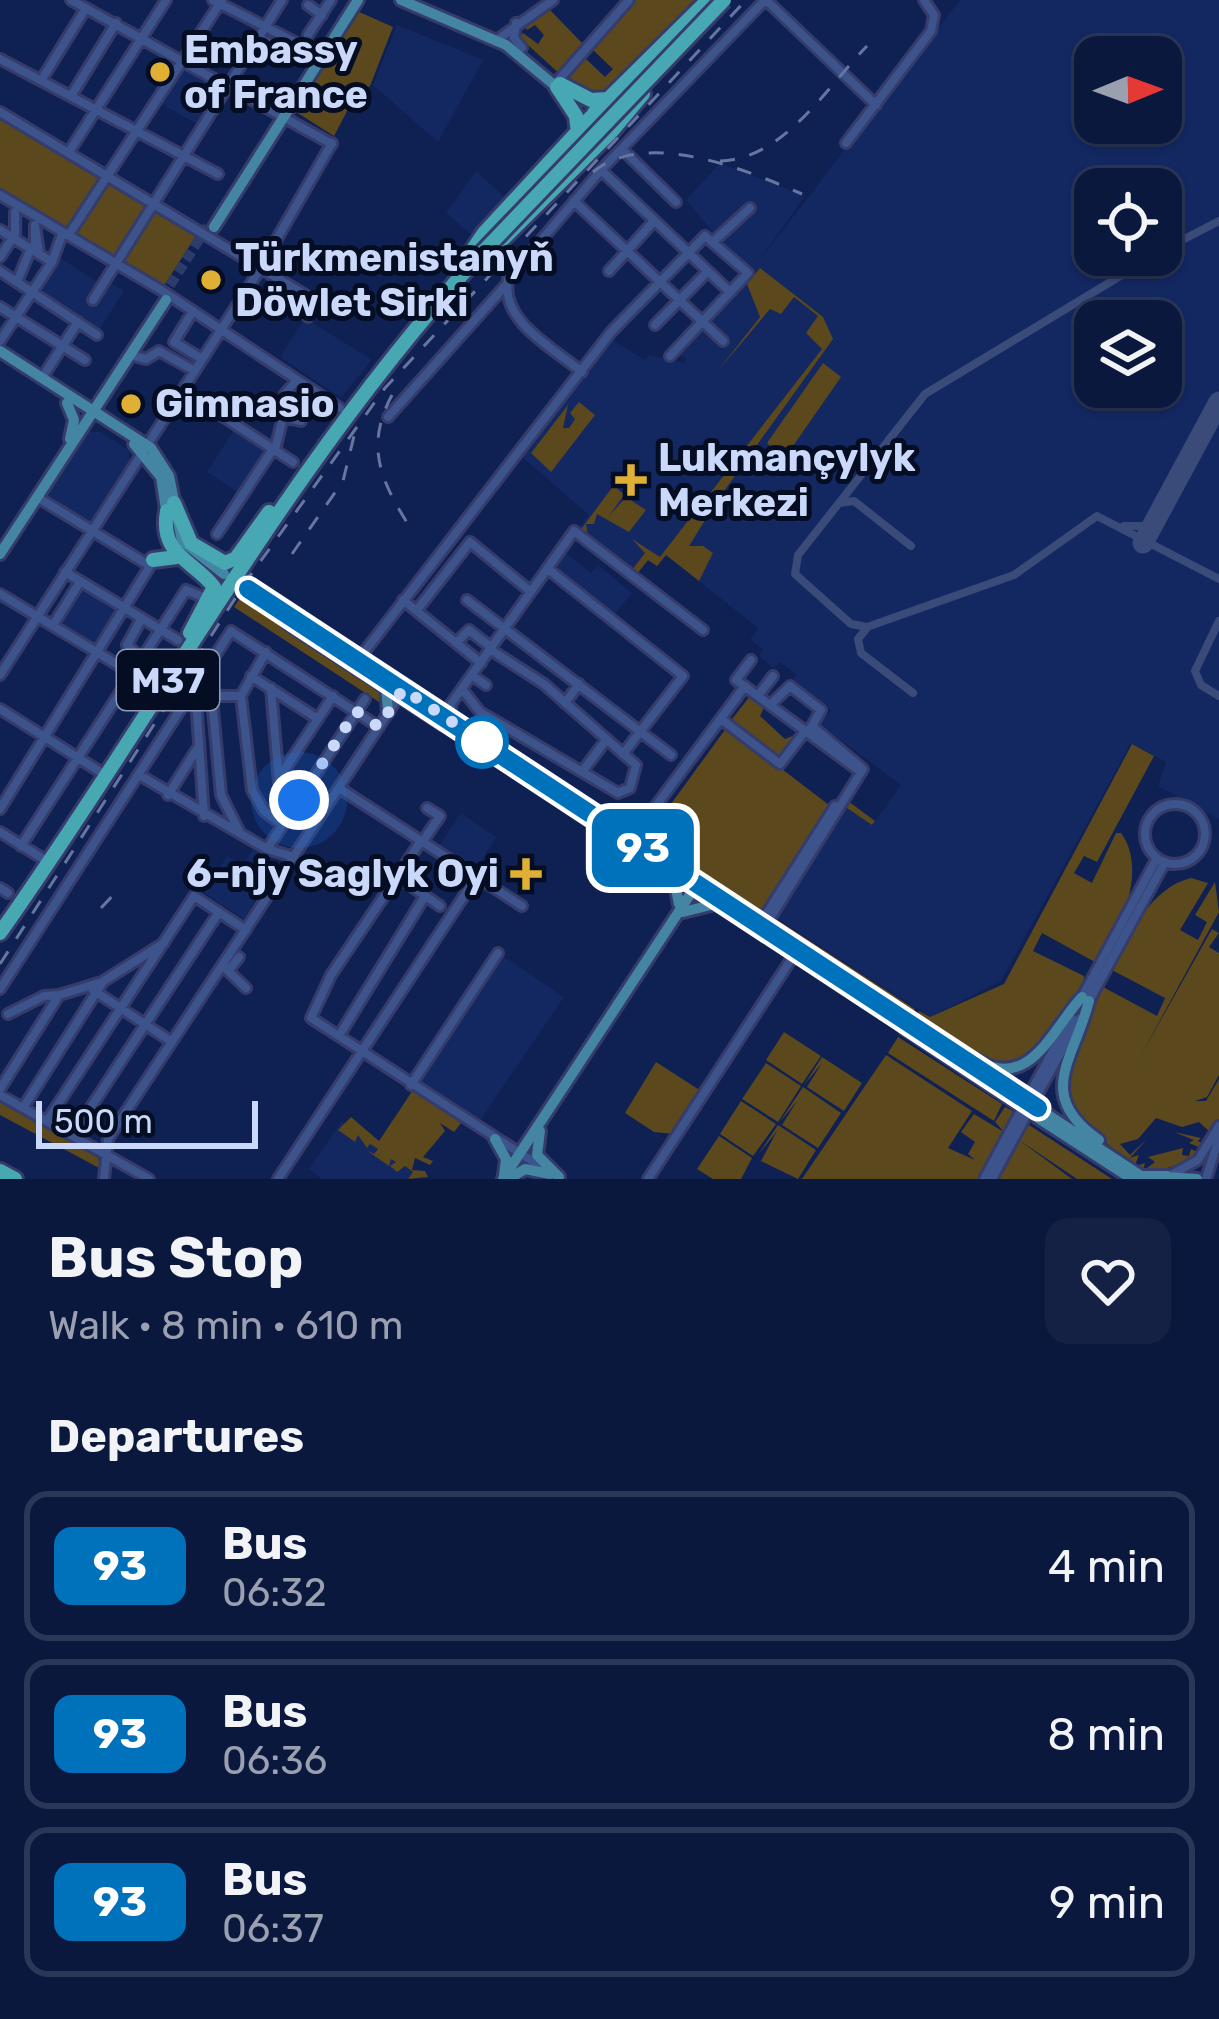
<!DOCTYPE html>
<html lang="en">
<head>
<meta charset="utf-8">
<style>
	:root { --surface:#0b183e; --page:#142145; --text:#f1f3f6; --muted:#9aa0b0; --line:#2b3758 }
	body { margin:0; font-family:Rubik,sans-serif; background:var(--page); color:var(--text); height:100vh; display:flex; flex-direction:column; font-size:45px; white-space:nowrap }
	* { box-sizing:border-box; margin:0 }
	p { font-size:39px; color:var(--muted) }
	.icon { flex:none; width:66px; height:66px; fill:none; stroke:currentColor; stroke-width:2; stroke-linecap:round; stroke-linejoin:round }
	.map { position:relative; height:1179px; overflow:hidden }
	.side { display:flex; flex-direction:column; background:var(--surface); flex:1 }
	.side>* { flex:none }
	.badge { padding:0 24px; border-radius:18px; font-size:42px; line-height:78px }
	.needle { width:78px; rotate:89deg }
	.fabs { position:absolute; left:1074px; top:36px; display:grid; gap:24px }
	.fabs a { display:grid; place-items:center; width:108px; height:108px; border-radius:24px; background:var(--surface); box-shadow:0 3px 9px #0004,0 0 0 3px var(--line); font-size:60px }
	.scale { position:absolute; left:36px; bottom:30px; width:222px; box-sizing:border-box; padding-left:12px; border:6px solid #cad9fa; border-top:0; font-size:33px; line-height:42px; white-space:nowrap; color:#cad9fa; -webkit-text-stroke:9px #050d23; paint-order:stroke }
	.you { position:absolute; width:60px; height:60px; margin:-30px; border:9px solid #fff; border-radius:50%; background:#1a73e8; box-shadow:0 0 0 18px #1a73e833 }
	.map>.badge { position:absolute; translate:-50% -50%; box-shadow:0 0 0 6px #fff }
	h2 { padding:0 48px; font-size:45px; line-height:108px }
	.round { display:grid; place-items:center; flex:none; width:126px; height:126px; border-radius:24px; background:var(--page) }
	.overview { display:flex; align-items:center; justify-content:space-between; height:204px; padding:0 48px }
	h1 { font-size:57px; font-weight:700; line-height:90px }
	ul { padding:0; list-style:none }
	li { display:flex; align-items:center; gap:36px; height:150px; margin:0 24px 18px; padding:0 24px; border:6px solid var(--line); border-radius:24px }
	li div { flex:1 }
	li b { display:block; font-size:45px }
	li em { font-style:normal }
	li .badge { min-width:132px; font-weight:700; text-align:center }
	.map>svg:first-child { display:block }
	.built { fill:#132761; fill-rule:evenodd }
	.green { fill:#5b481d }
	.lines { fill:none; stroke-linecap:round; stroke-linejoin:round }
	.taxiway { stroke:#3a4b7a; stroke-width:8 }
	.runway { stroke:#3a4b7a; stroke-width:21 }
	.major-tunnel { stroke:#2b3c6c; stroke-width:10; stroke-dasharray:10 5; stroke-linecap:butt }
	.minor-casing { stroke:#353b6a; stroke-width:14 }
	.major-casing { stroke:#353b6a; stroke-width:16 }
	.highway-casing { stroke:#353b6a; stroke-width:20 }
	.minor { stroke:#3c538b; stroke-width:8 }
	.major { stroke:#4385a3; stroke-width:10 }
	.highway { stroke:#47a7b3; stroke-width:14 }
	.rail { stroke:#6676a0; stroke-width:3; stroke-dasharray:15 15; stroke-linecap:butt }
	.minor-bridge-casing { stroke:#353b6a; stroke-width:14; stroke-linecap:butt }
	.highway-bridge-casing { stroke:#353b6a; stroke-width:20; stroke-linecap:butt }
	.minor-bridge { stroke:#3c538b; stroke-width:8 }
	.highway-bridge { stroke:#47a7b3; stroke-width:14 }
	.line-casing { stroke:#fff; stroke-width:27 }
	.line { stroke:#0072bc; stroke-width:18 }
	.walk { stroke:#cad9fa; stroke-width:12; stroke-dasharray:0 21.6 }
	.poi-dot { fill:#e0b034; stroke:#050d23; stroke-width:4.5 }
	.stop-dot { fill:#fff; stroke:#0072bc; stroke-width:6 }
	.labels { text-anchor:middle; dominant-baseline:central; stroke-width:10; stroke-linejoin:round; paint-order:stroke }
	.shield { fill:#050d23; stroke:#8f9cba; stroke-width:3 }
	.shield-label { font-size:36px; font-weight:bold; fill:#cad9fa }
	.poi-label { font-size:39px; font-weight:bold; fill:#cad9fa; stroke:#050d23; text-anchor:start }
</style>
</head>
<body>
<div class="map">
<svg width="1219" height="1179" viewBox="0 0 1219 1179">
	<rect width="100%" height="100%" fill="#0f2053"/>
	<path class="built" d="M960 0H1219V819L1158 786 1166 762 1131 743 1001 981 930 1017 775 917 845 805 872 825 901 785 820 725 831 710 792 680 796 674 780 662 774 668 759 656 763 649 750 640 758 628 666 555 657 566 648 560 637 574 578 530 589 515 522 457 613 340 644 360 649 355 685 363 686 358 674 352 748 273 686 200 720 163 805 196 756 265ZM1095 57H1161V123H1095ZM1095 189H1161V255H1095ZM1095 321H1161V387H1095Z
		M397 25 483 60 438 142 373 85Z
		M184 62 221 86 197 124 159 103Z
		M476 171 509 201 473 236 446 213Z
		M59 257 99 283 90 299 108 281 124 291 97 333 34 292Z
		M305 318 372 360 341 398 280 357Z
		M235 428 269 450 241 494 207 472Z
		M88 432H101L129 450 130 460 89 524 45 496Z
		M565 552 591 573 598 565 632 593 613 616 553 567Z
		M80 588 120 612 97 648 58 625Z
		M461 813 496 837 475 871 438 847Z
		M253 849 277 864 244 919 204 893 227 856 243 865Z
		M503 956 564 997 479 1122 419 1083Z
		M342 1121 413 1172 408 1179H322L309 1169Z"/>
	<path class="green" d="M631 0H705L616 91 597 97 564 79 585 58 605 77 613 69 592 49Z
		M550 10 584 45 561 75 519 37 523 33 538 44 544 35 535 25 527 30 524 25Z
		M357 11 393 27 370 86 356 94 334 136 293 110Z
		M0 114 199 231 162 289 0 192Z
		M760 268 823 317 833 339 719 498 711 492 822 349 806 333 818 316 794 297 781 314 770 309 717 372 760 317 747 284Z
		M823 363 841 377 784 459 767 443Z
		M579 402 595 415 551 472 531 453 568 405 563 428H569L575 419 570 413Z
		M620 477 616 487 624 495 609 516 626 497 646 510 629 532 597 514 594 524H586L588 537 579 532Z
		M704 500 712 509 689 546H703L713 553 699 581 666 555 657 566 648 560 637 574 632 570 645 553 632 539 660 557Z
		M240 598 381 692 382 704 234 607Z
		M750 696 765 705 760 716 785 739 802 732 779 760 729 723Z
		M727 727 829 805 759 915 644 841Z
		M1132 744 1154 756 1097 862 1084 856 1074 873 1092 883 1116 833H1121C1148 869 1121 932 1095 962L1042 933 1033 951 1084 976 1083 987 1039 1052 1006 1067 982 1060 917 1019 919 1011 930 1017 1004 984Z
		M848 801 875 821 872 825 844 806 773 917 915 1009 911 1016 772 929 770 921 840 803Z
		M1191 878 1208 883 1180 930 1198 940 1207 922 1195 915 1215 882 1219 912 1140 1057 1212 929 1219 933 1209 947 1219 953V1075L1207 1097 1195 1101H1206L1219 1079V1121L1201 1153 1193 1156 1196 1159 1148 1174 1136 1166 1145 1163 1143 1171 1155 1162 1148 1157 1183 1148 1182 1155 1189 1156 1191 1149 1199 1153 1201 1148 1189 1143 1194 1140 1174 1132 1201 1138 1198 1141 1203 1144 1210 1132 1199 1122 1182 1127 1156 1118 1138 1139 1120 1144 1130 1155 1147 1139 1130 1158 1139 1155 1135 1165 1076 1120 1063 1084 1103 987 1157 1016 1165 998 1110 969C1128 935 1152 887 1191 878Z
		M784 1032 821 1056 802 1084 766 1060Z
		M898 1037 1002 1104 994 1121 888 1053Z
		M886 1055 972 1111 948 1148 975 1160 968 1154 975 1142 961 1132 974 1114 1004 1132 995 1122 1005 1107 1013 1111 980 1179H802Z
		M822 1057 862 1083 844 1111 807 1087 822 1063 804 1085Z
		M656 1062 698 1089 717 1069 674 1134 654 1132 625 1113Z
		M766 1063 801 1086 778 1122 742 1099Z
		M803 1087 841 1113 818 1148 782 1125 797 1101 779 1123Z
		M413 1090 462 1122 454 1132 440 1123 445 1131 423 1157 433 1161 430 1165 415 1158 412 1170 425 1171 428 1177 408 1179 413 1172 405 1166 397 1172 390 1166 396 1162 391 1159 389 1166 366 1150 374 1154 378 1149 370 1144 367 1148 358 1135 355 1142 338 1130 351 1117 379 1141Z
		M0 1100 97 1154 101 1169 0 1115Z
		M741 1101 776 1124 753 1156 720 1134Z
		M778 1125 816 1150 798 1179 761 1161 777 1131 758 1155Z
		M1029 1125 1112 1179H1077L1019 1140 1072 1179H996Z
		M719 1136 752 1158 741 1179H713L697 1169Z"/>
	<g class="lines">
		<path class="taxiway" d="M1161 251 1219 221
			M1155 255 925 394 798 555 795 574 851 624 867 627 1014 575 1097 516 1219 579
			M839 503 854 501 911 546
			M1124 526H1143L1158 516
			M1219 621 1195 671 1201 685 1219 696
			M867 628 858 639 861 653 913 693"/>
		<path class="runway" d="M1143 543 1219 402"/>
		<path class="major-tunnel" d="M162 298 209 224
			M221 580 244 595"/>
		<g class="minor-casing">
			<path id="minor" d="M71 0 332 144
				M213 0 318 54
				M766 0 876 105
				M308 5 322 15
				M516 23 514 38 522 48
				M308 35 331 0
				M257 37 284 51 291 41
				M497 40 553 0
				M0 59 218 174
				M42 79 86 8
				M555 84 629 0
				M71 96 116 23
				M0 112 317 302 308 317
				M846 143 931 31 934 15 924 0
				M622 149 676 202
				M69 152 166 0
				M601 170 730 292
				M0 195 161 290 340 408
				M574 201 723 341
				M0 230 52 262
				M72 230 222 0
				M715 240 750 208
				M35 251V225L39 253
				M0 257 15 234V212
				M0 271 97 335
				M609 271 654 221
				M17 282 31 248
				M93 300 282 0
				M0 307 85 360
				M193 311 174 342 202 359
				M655 325 708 271
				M0 341 52 262 63 232
				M130 355 146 359 159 351 195 371
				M582 372C553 348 500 321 508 279L601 170 765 0
				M42 378 78 322
				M182 390 293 462
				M285 394 297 380
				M388 417 506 285
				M275 450 283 417 301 421
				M37 497 150 566
				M217 534 273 449
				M548 569 683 676 623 754
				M65 572 178 640
				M0 594 158 689
				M403 600 481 663
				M467 600 671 755
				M417 610 470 542 530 591
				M53 625 80 582
				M456 643 469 630 492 648
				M266 652 241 696 252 790 264 811 283 825
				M142 659 127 645 142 618
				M358 660 611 332 705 236 748 273 670 356
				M751 660 736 680 861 772
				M0 675 255 277 332 143
				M251 676 318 719
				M473 676 486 685
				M271 688 279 783 299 801
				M462 689 480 712 618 793 630 788 636 765 544 684 491 650
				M192 696H241
				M758 696 773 676
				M196 699 204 816
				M212 699 221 795 239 831
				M565 703 579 684
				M771 704 790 686 821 710 811 728
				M0 709 99 771
				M450 721 451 704 574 531 703 630
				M725 722 780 764 806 730
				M582 772 606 740
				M141 776 267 849 294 857
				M279 778 333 696
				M339 788 522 906
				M168 795 197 749
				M1145 834a30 30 0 1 1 60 0a30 30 0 1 1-60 0Z
				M0 809 153 561
				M0 832 50 863
				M421 841 331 975 311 1018 546 1170
				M423 841 440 816 427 808
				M21 846 186 590 203 597
				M626 846 745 686
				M267 849 365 699
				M631 849 651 821
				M398 877 440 906
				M0 888 8 893
				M756 930 835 806
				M761 933 863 769 812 726
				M222 965 246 988
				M229 970 239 957
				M0 989 231 631 379 727
				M93 990 172 1042
				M1081 999 1157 858
				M1089 1001 1165 862
				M8 1014 44 996 59 995
				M342 1031 425 896
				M411 1085 498 953
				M0 1089 59 995 102 982 164 943
				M1030 1093 1071 1018
				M0 1095 149 1179
				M1036 1097 1079 1019
				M23 1108 102 983
				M47 1121 194 896 246 930
				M72 1136 219 912
				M1171 1175 1198 1160 1219 1126
				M104 1179 108 1139 399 696
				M278 1179 477 876
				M648 1179 794 955
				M984 1179 1019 1114
				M992 1179 1025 1118
				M1206 1179 1219 1138"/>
		</g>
		<g class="major-casing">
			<path id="major" d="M401 0 506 45 559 89
				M214 227 358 0
				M0 351 151 448 169 476 182 541 224 574
				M67 403 74 420 70 439
				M134 444 161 477 167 516
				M0 554 166 300
				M248 589 1141 1176H1167
				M287 623 442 724
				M386 687 388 712
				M673 875 679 904
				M683 912 715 904
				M1089 1001C1074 1060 1034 1095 1099 1140
				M904 1028 1018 1104
				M977 1060C1030 1092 1052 1029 1082 997
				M1038 1118 1132 1179
				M540 1131 537 1155 559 1177
				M495 1139 506 1159 504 1175
				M1165 1177 1197 1179
				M503 1179 697 884
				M509 1179 525 1169 550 1174"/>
		</g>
		<g class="highway-casing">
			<path id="highway" d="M560 84 591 100 608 99
				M557 87 576 116 578 133
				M594 113 708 0
				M612 131 643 94
				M503 239 610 133
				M467 258 484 233 591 117
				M174 503 191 543 225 563 236 558 269 512
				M167 511C159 555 193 560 214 587L190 633
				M153 560 177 557
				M0 933C159 708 290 463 477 258
				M0 1171 15 1179"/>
		</g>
		<use href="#minor" class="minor"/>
		<use href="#major" class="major"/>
		<use href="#highway" class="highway"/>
		<path class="rail" d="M720 161C784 159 826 88 867 46
			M593 172C646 128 747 170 802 194
			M392 395C363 449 383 485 413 532
			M292 554 343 481 354 436
			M101 908 119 889
			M0 964 247 580 385 388 746 0"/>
		<g class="minor-bridge-casing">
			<path id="minor-bridge" d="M1019 1114 1030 1093
				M1025 1118 1036 1097"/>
		</g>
		<g class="highway-bridge-casing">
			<path id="highway-bridge" d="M477 258 724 0"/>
		</g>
		<use href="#minor-bridge" class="minor-bridge"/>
		<use href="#highway-bridge" class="highway-bridge"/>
	</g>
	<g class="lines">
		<g class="line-casing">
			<path id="line" d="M248 589 1038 1108"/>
		</g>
		<use href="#line" class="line"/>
		<path class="walk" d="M299 800 356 711 379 727 403 689 482 742"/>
	</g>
	<g class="poi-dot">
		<circle cx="160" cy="72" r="12"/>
		<circle cx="211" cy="280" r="12"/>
		<circle cx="131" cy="404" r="12"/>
		<path d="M625 462h12v12h12v12h-12v12h-12v-12h-12v-12h12z"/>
		<path d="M520 856h12v12h12v12h-12v12h-12v-12h-12v-12h12z"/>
	</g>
	<circle class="stop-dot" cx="482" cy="742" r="24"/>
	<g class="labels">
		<rect class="shield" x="117" y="650" width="102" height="60" rx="9"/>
		<g class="shield-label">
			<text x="168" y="680">M37</text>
		</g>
		<g class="poi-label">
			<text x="184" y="50">Embassy<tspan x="184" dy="45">of France</tspan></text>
			<text x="235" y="258">Türkmenistanyň<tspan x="235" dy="45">Döwlet Sirki</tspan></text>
			<text x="155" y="404">Gimnasio</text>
			<text x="658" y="458">Lukmançylyk<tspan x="658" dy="45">Merkezi</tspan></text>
			<text x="499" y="874" text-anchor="end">6-njy Saglyk Oyi</text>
		</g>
	</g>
</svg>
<div class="fabs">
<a><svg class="needle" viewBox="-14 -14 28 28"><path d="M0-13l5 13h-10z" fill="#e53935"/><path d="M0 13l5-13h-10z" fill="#9aa0b0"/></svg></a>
<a><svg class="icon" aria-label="locate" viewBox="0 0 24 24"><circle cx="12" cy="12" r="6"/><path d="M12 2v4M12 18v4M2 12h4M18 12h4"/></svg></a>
<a><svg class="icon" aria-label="layers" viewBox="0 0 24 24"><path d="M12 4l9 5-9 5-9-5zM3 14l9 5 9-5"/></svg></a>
</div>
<div class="scale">500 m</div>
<div class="you" style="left:299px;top:800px"></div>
<b class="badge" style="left:643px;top:848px;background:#0072bc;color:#fff">93</b>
</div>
<section class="side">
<div class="overview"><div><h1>Bus Stop</h1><p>Walk · 8 min · 610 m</p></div><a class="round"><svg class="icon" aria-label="heart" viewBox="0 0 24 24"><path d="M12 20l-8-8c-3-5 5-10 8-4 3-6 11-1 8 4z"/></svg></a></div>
<h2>Departures</h2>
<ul>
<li><span class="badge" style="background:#0072bc;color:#fff">93</span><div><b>Bus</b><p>06:32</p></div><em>4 min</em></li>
<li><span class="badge" style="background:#0072bc;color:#fff">93</span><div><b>Bus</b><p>06:36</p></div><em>8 min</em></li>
<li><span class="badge" style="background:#0072bc;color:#fff">93</span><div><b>Bus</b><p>06:37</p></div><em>9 min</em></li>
</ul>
</section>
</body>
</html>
